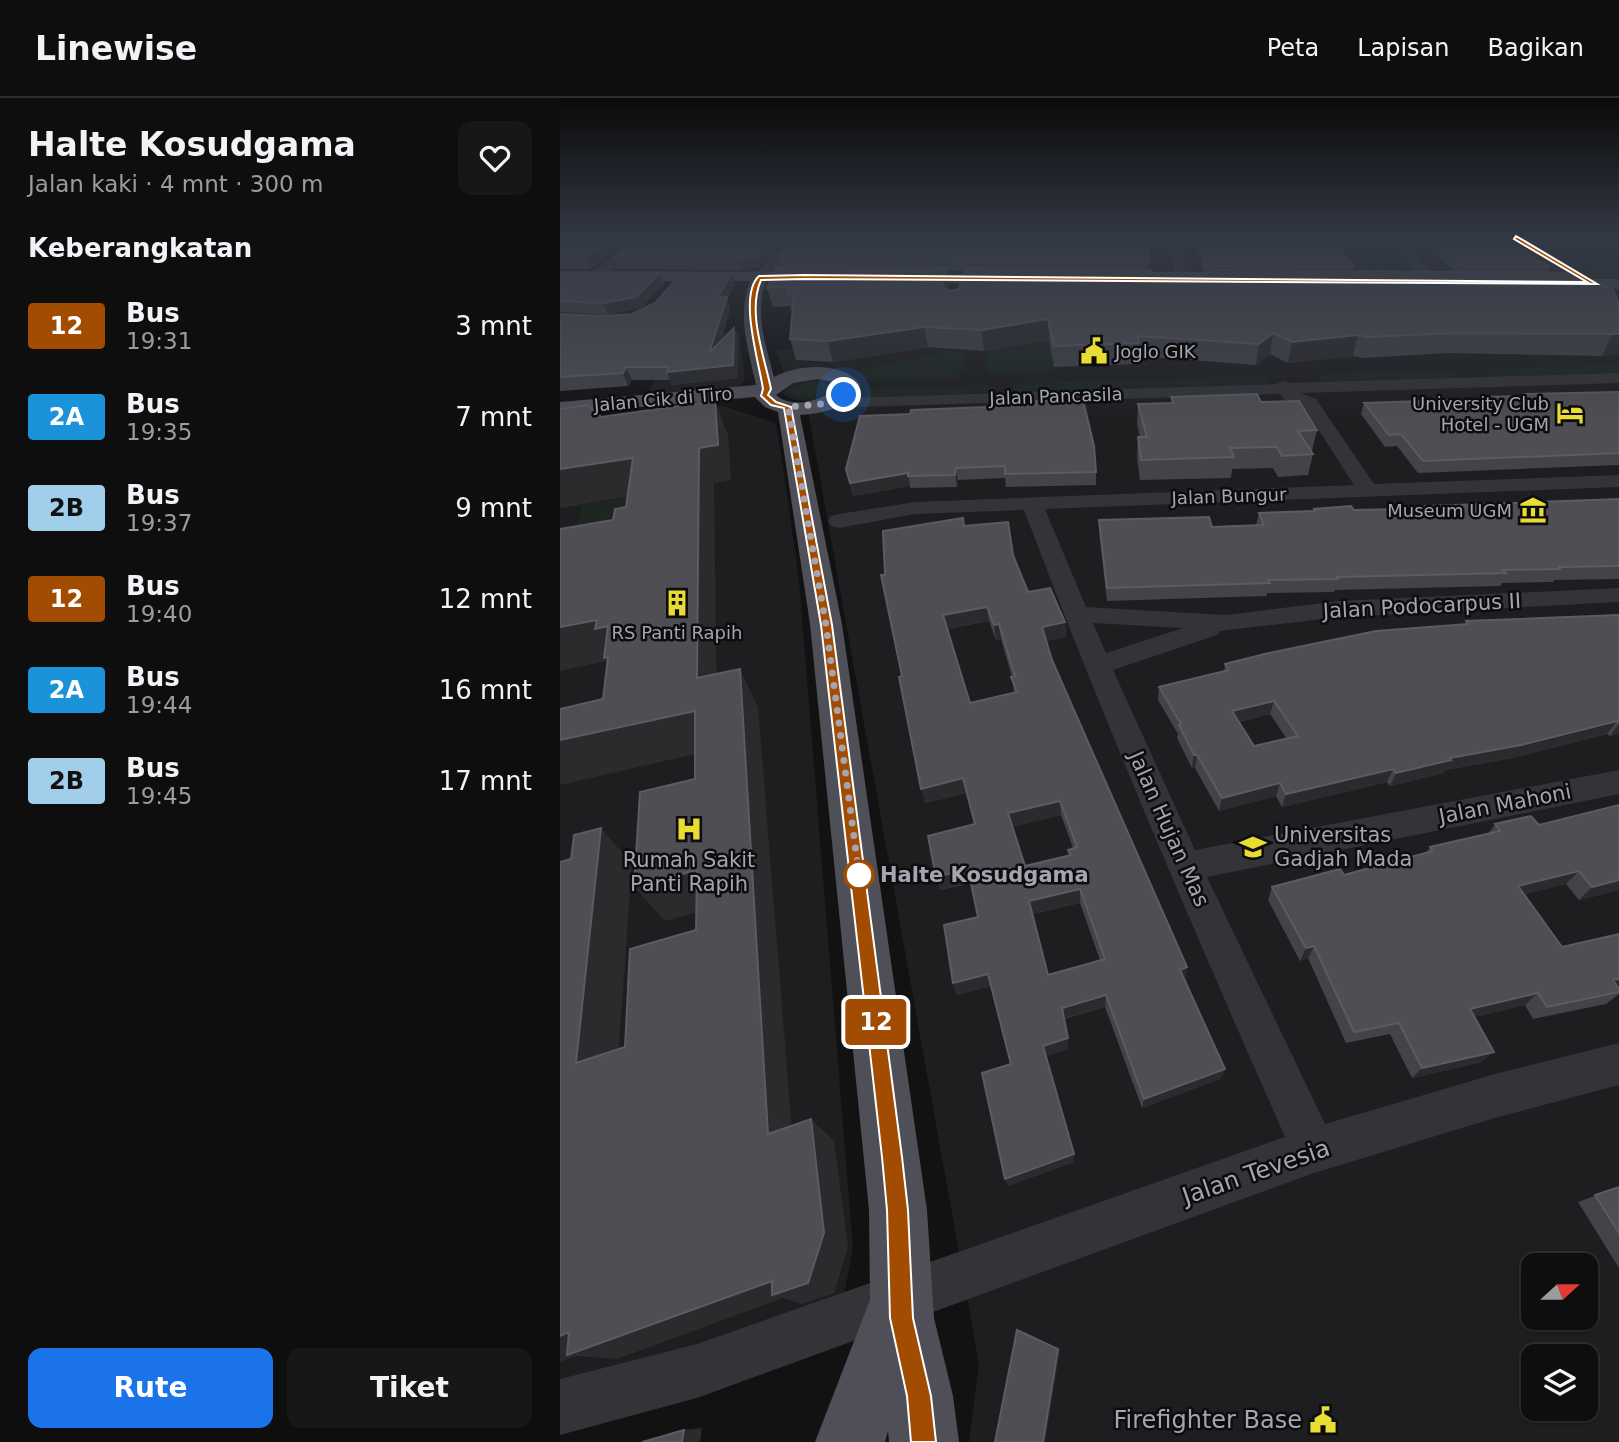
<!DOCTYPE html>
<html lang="id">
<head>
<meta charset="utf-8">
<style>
	:root { --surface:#0e0e0e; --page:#171717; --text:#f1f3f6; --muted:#9b9c9e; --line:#2e2e2e; --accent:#1a73e8 }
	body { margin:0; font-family:"DejaVu Sans",sans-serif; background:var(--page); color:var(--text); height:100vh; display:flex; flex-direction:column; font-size:26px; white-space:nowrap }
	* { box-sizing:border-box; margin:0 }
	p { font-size:23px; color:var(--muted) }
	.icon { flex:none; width:38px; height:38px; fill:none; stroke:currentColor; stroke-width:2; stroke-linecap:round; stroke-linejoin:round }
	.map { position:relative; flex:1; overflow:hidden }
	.panel { display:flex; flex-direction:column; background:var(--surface); width:560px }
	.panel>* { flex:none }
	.badge { padding:0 14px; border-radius:5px; font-size:24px; line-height:46px }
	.needle { width:46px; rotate:69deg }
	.controls { position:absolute; left:961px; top:1155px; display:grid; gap:14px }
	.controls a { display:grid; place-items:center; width:77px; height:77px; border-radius:14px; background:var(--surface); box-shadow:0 2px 5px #0004,0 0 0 2px var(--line); font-size:35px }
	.you { position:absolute; width:35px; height:35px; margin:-18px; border:5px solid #fff; border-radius:50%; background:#1a73e8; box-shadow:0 0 0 10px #1a73e833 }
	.map>.badge { position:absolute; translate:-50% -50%; box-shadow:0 0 0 4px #fff }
	h2 { padding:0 28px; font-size:26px; line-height:63px }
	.round { display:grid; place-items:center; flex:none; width:74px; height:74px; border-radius:14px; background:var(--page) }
	.overview { display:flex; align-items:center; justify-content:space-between; height:119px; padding:0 28px }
	h1 { font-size:33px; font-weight:700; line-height:52px }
	.action { display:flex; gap:14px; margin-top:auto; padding:14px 28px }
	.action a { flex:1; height:80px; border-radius:14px; background:var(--accent); color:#fff; font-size:28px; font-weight:700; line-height:80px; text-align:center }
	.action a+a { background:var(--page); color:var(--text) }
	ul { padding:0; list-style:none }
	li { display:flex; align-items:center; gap:21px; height:91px; padding:0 28px }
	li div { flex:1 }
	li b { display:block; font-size:26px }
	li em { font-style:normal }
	li .badge { min-width:77px; font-weight:700; text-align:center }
	header { display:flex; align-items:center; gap:42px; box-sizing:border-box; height:98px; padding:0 35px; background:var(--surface); border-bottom:2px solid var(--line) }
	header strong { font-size:33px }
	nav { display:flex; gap:38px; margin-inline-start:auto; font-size:24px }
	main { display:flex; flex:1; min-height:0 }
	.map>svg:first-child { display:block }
	.built { fill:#1e1e20; fill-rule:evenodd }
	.green { fill:#1e2621 }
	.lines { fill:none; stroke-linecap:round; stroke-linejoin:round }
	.minor { fill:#333338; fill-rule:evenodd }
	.major { fill:#4f4f57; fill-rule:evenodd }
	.wall { fill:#434348; fill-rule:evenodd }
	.shaded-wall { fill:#2b2b2e }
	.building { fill:#4e4e54; stroke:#5b5b62; stroke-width:2; fill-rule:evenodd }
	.line { fill:#a14c00; stroke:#fff; stroke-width:2 }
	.walk { stroke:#a4a4b3; stroke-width:7; stroke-dasharray:0 12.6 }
	.stop-dot { fill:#fff; stroke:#a14c00; stroke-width:3.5 }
	.labels { text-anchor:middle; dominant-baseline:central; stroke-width:5; stroke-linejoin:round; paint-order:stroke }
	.far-poi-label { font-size:18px; fill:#a4a4b3; stroke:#0d0d0e; text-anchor:end }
	.far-street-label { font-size:18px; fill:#a4a4b3; stroke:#0d0d0e }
	.street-label { font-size:21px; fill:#a4a4b3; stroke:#0d0d0e }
	.poi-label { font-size:21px; fill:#a4a4b3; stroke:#0d0d0e; text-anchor:start }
	.stop-label { font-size:21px; font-weight:bold; fill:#a4a4b3; stroke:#0d0d0e; text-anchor:start }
	.near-street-label { font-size:24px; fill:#a4a4b3; stroke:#0d0d0e }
	.near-poi-label { font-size:24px; fill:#a4a4b3; stroke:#0d0d0e; text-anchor:end }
</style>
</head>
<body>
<header>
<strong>Linewise</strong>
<nav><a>Peta</a><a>Lapisan</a><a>Bagikan</a></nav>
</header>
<main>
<section class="panel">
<div class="overview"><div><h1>Halte Kosudgama</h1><p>Jalan kaki · 4 mnt · 300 m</p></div><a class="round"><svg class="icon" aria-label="heart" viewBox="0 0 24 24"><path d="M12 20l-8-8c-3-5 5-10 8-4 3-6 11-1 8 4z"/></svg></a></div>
<h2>Keberangkatan</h2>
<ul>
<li><span class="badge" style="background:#a14c00;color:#fff">12</span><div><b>Bus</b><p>19:31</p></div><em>3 mnt</em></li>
<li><span class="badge" style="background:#1a93db;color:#fff">2A</span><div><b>Bus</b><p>19:35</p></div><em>7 mnt</em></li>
<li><span class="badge" style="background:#a1cfeb;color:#111">2B</span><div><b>Bus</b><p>19:37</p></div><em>9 mnt</em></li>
<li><span class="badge" style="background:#a14c00;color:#fff">12</span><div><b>Bus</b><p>19:40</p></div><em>12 mnt</em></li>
<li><span class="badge" style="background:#1a93db;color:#fff">2A</span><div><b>Bus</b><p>19:44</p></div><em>16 mnt</em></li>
<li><span class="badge" style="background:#a1cfeb;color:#111">2B</span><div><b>Bus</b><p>19:45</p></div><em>17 mnt</em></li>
</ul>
<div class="action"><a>Rute</a><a>Tiket</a></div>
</section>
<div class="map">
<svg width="1059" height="1344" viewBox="0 0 1059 1344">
	<rect width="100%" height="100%" fill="#121213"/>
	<path class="built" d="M249 140H1059V1344H409L419 1266 251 330 246 303 231 301 223 296 228 287 216 253 508 201 509 187 215 175 214 172ZM973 1167H1026V1220H973ZM973 1258H1026V1311H973Z
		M179 233 185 281 180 287 176 290 86 298 100 273 82 243Z
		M163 308 216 325 224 375 239 482 293 1150 283 1202 0 1288V322Z"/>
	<path class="green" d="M989 140 1059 143V182H1041L975 146 1002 144Z
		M798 147H839L869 184 823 183Z
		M492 241 496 273 429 276 425 262 430 252Z
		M387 253H398L405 260 404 271 394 281 311 283 293 274Z
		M1059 267V277L933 280 924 274 931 271Z
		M886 272 903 279 901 282 767 286 756 280 763 276Z
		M700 278 709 281 711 286 461 295 452 290 467 285Z
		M251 283 264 284 272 289C263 301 243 302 230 295L233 289Z
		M426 287 435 290V294L310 301 304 298 309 292 320 290Z
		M78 398 72 458 17 429 22 407Z"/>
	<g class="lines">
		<path class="minor" d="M73 140H85C74 153 46 183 29 181V175L55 157Z
			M233 140H245L204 183H194V177Z
			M612 140H623L626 183 620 187 614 183Z
			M691 140H834L845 145 880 185 874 189 869 188 837 150 697 143Z
			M950 140H964L1040 186 1034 190 1029 189Z
			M1059 275V285L740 295 756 301 814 386 1059 377V389L485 411 526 509 666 517 780 503 1059 490V504L780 519 660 533 657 537 553 572 635 752 1059 672V696L647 779 765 1026 935 976 1059 945V987L935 1020 754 1075 137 1300 0 1337V1281L137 1246 725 1039C633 831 544 624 464 412L355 416 279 430 271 428 268 423 271 418 279 416 355 404 794 387 744 309 723 301 720 296 267 310 258 305 261 301 716 286 723 283 730 285ZM533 525 623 530 546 555Z"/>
		<path class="major" d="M0 173 264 174 272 179 264 184 206 183C194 215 206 248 214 279 237 266 283 263 300 286 295 309 260 316 240 317L282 526 367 1112 374 1220 393 1298 399 1344H329L328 1333 325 1344H255L310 1202 309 1112 250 526 218 314 205 309 195 299 0 316V304L196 287C189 253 176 217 190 183H0ZM258 281 274 284 279 289C263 302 233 312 216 297L233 285Z
			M338 175 453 177 461 182 453 187 332 183 330 180 332 177Z
			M989 181H1059V191L983 189 981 186Z"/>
	</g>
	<path class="wall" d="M0 140H69L31 171H0Z
		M75 140H229L198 169 183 172 58 171 53 160Z
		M636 140H717L794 169 793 173 896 174 855 140H948L950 141 949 144 990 169 988 175 1041 188 1059 256 1042 258 887 255 803 260 793 258 728 265 710 256 696 267 579 258 578 266 494 269 489 242 424 253 368 249 273 264 236 262 230 241 233 216 230 208 213 209 207 190 220 169 218 159 589 164 588 172 591 175H644L636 144ZM387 173H404L399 191 388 192 389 188Z
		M0 175H100L104 186 81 210 48 217 0 214Z
		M175 187 167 200 170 211 161 243 174 230 178 242V280L112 287 110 282H72L68 288 0 293V216L45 218 72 216Z
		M1059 294V367L858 375 837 348 825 349 801 316 804 305 922 301 923 299 963 298 964 296Z
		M611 299 701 304 757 332 752 353H751L753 356 748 377 718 379 713 370 672 371 671 380 580 382 577 359 578 339H580L577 326 578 306 611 305Z
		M300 318 536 374V387L446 389 445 380 398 382 397 389 350 390V388L293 398 286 371Z
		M1059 401V481L994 482 993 484 942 485 940 488 775 492 774 494 707 495V498L547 503 539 434V422L652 429 696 427 699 415 753 413 754 411 794 412 840 411 841 409Z
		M404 428 453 457 468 494 505 524 506 539 486 543 492 562 627 869 625 881 665 971 660 981 582 1010 545 909 504 921 508 951 486 958 514 1064 448 1088 450 966 431 888 397 897 393 885 418 819 411 785 380 792 376 779 414 726 406 695 365 705 325 477ZM429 523 436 542 441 541 452 579 454 595 410 605 387 531ZM501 717 513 750 508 752 509 758 465 768 452 729ZM520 805 540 862 488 877 472 816Z
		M1059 517V636L1050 638 1047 636 952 660 886 672 884 675 830 688 827 684 722 709 716 698 659 713 635 670H632L617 640 618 636 598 602 599 589 664 573 665 566 905 526 906 523ZM710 616 727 641 694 648 679 624Z
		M1059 707V792L1019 802 1006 786 964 796 1002 849 1058 890 1059 896 1046 906 973 921 965 907 914 919 922 964 852 980 830 936 786 945 748 860 740 863 708 802 712 789 784 777 867 754 870 749 928 736 935 726 979 727Z
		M1059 1089V1170L1018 1104Z"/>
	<path class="shaded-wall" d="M53 140H69L31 171 26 160Z
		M216 140H229L198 169 183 172 180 161Z
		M387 170 389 188 384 205 382 186Z
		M100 175 104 186 81 210 48 217 43 205Z
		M171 176 175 187 167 200 170 211 154 267 149 255 157 200Z
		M488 221 489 242 424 253 422 232Z
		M364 229 368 249 273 264 268 243Z
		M174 230 178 242V280L112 287 107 274 173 267Z
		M713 235 710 256 696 267 699 246Z
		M1059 236V256L1042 258 1052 237Z
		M798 237 793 258 728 265 732 244Z
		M66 269 72 282 68 288 63 275Z
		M155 303 168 337 171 382 154 385 157 618 137 580 139 350Z
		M73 360 90 395 0 410V371Z
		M396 370 398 382 397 389 395 377Z
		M348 375 350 388 293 398 290 385Z
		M427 509 429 523 386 531 383 517Z
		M37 522 48 528 69 598 46 563 0 573V529Z
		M505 524 506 539 483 544 482 529Z
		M439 526 441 541 436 542 434 527Z
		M180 571 198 609 234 1058 208 1036Z
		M714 603 710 616 669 626 672 613Z
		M135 613 157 651 0 687V642Z
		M1057 623 1047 636 952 660 886 672 884 675 830 688 836 675 890 660Z
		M1059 626V636L1050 638Z
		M634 657H637L635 670H632Z
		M833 671 827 684 722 709 726 696Z
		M403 680 406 695 365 705 361 691Z
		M720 685 716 698 659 713 662 700Z
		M500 703 501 717 450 730 448 715Z
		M41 730 72 766 56 991 16 965Z
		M408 771 411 784 380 792 376 779Z
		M137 772 162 807 105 823 74 789Z
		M1019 773 1006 786 947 801 958 788Z
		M1059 782V792L1019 802 1032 789Z
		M520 791V805L471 816 469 803Z
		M754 848 748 860 740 863 746 850Z
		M627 869 625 881 620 872Z
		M428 876 431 888 397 897 393 885Z
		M1059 881V889L1038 894 1053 882Z
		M978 895 965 907 899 923 910 911Z
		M546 897 545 909 502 921V910Z
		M508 940V951L485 959 483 948Z
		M934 954 922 964 852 980 862 970Z
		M665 971 660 981 582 1010 584 1001Z
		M251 1021 274 1043 288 1149 274 1195 242 1206 223 1200 57 1261 16 1258 0 1264V1238Z
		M514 1056V1064L448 1088 445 1081Z
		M498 1251 500 1253 485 1344H483Z
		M142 1330 140 1344H122L124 1332Z"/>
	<path class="building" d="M0 140H53L26 160 0 161Z
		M75 140H216L195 159 180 161 53 160Z
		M237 140H586L589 164 225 162 226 159H218Z
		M637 140H717L773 143 794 169 645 168Z
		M867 140H948L950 141H944L990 169 903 168Z
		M217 169 387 170 382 186 387 193 399 191 405 170 591 172V175H652L651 172 1019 175 1041 188 1052 190 1059 206V236L894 235 808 239 798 237 732 244 713 235 699 246 577 238 579 245 494 248 488 221 422 232 364 229 268 243 230 241 234 197 228 198 230 189 207 190Z
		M0 175H100L76 199 43 205 0 203Z
		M122 175 171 176 157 200 167 199 149 255 174 230 173 267 107 274 109 269H66L63 275 0 279V216L45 218 72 216 95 205Z
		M1059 294V355L863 363 841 336 829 337 804 305 925 301 923 299 966 298 964 296Z
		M697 296 701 304 739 303 757 332 738 333 753 356 722 358 717 349 670 350 674 359 581 362 578 339H587L578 306 614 305 611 299Z
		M523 302 534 348 536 374 445 376V368L396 370 395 377 348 378V375L290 385 286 371 300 318 350 316 351 312 476 307V303Z
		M155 303 158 347 139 350 137 580 180 571 208 1036 251 1021 264 1135 248 1185 212 1197V1183L7 1257 9 1234 0 1238V764L11 761 14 737 41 730 16 965 65 949 70 851 136 832 137 772 74 789 80 694 135 681V613L0 642V611L43 601 48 559 44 560 48 528 35 531 37 522 0 529V431L53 422 55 411 66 409 73 360 0 371V311L28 307 41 319Z
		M1059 401V468L999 469 1000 471 943 472 946 475 777 479 778 481 708 482 710 485 547 490 539 422 649 419 652 429 704 427 699 415 755 413 754 411 791 408 794 412 842 411 841 409Z
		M403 420 404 428 448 424 453 457 468 494 490 490 505 524 482 529 492 562 627 869 620 872 665 971 584 1001 546 897 502 910 508 940 483 948 514 1056 445 1081 422 975 451 966 428 876 393 885 384 827 418 819 408 771 376 779 368 738 415 726 403 680 361 691 339 579 342 578 321 477H325L323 433ZM427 509 434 527 439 526 455 578 451 579 457 594 410 605 383 517ZM500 703 517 749 508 752 511 757 465 768 448 715ZM520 791 545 861 488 877 469 803Z
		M1059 517V624L1057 623 961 647 890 660 891 662 836 675 833 671 726 696 720 685 662 700 637 657H634L619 627 621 626 599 589 669 572 665 566 709 555 816 533 908 526 906 523ZM714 603 738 638 694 648 672 613Z
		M1059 707V782L1032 789 1019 773 958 788 1002 849 1059 836V881L1053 882 1059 891V894L987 909 978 895 910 911 934 954 862 970 839 925 794 934 754 848 746 850 712 789 780 771 784 777 873 753 870 749 940 733 935 726 971 718 979 727Z
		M1059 1089V1135L1035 1097Z
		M457 1232 498 1251 483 1344H435Z
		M124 1332 122 1344H82L86 1343Z"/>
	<linearGradient id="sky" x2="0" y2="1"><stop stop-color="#0a0a0a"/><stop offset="0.43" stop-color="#333944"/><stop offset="1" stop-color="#333944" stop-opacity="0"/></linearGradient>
	<rect width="1059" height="328" fill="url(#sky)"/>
	<path class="line" d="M956 138 1037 186 244 181 201 182C187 214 204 257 211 291L208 297 216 304 231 309 272 527 342 1059 348 1112 353 1220 371 1298 376 1344H351L347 1298 330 1220 327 1112 322 1059 261 527 224 310 211 307 201 298 203 291C199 264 178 197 199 178L244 177 1027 184 954 141Z"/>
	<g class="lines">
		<path class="walk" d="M284 297 261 306 228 309 266 527 299 777"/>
	</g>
	<defs>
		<g id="civic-bare" transform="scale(2.1)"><path d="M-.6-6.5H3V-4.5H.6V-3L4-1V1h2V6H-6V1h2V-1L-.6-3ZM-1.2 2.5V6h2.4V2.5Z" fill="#e9dd34" stroke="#0d0d0e" stroke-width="2.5" paint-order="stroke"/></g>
		<g id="hotel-bare" transform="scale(2.1)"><path d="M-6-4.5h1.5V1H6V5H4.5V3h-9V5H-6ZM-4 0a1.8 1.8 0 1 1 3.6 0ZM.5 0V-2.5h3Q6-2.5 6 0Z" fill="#e9dd34" stroke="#0d0d0e" stroke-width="2.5" paint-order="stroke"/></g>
		<g id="museum-bare" transform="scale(2.1)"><path d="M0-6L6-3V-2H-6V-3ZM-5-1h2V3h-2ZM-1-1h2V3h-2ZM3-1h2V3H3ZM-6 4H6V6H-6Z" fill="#e9dd34" stroke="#0d0d0e" stroke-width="2.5" paint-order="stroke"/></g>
		<g id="building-bare" transform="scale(2.1)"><path d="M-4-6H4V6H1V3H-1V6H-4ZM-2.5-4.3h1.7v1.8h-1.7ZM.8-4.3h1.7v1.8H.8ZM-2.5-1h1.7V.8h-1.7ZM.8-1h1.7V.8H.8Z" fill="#e9dd34" stroke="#0d0d0e" stroke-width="2.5" paint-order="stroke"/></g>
		<g id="hospital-bare" transform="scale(2.1)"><path d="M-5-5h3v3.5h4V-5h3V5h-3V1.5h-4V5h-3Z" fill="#e9dd34" stroke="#0d0d0e" stroke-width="2.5" paint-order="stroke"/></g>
		<g id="university-bare" transform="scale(2.1)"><path d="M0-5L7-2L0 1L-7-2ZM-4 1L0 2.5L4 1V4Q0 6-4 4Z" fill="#e9dd34" stroke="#0d0d0e" stroke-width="2.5" paint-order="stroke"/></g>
	</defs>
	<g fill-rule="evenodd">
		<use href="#civic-bare" x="534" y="253"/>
		<use href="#hotel-bare" x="1010" y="315"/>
		<use href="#museum-bare" x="973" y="412"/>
		<use href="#building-bare" x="117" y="505"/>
		<use href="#hospital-bare" x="129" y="731"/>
		<use href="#university-bare" x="693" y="749"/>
		<use href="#civic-bare" x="763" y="1322"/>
	</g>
	<circle class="stop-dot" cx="299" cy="777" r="14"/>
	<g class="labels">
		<g class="far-poi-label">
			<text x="555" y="253" text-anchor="start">Joglo GIK</text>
			<text x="989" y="305">University Club<tspan x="989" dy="21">Hotel - UGM</tspan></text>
			<text x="952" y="412">Museum UGM</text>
			<text x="117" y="534" text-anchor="middle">RS Panti Rapih</text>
		</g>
		<g class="far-street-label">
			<text transform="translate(496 298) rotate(-2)">Jalan Pancasila</text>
			<text transform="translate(103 301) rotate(-5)">Jalan Cik di Tiro</text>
			<text transform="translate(669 398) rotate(-2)">Jalan Bungur</text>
		</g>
		<g class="street-label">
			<text transform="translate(862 508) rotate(-3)">Jalan Podocarpus II</text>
			<text transform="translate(945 706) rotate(-11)">Jalan Mahoni</text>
			<text transform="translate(609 731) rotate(66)">Jalan Hujan Mas</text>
		</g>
		<g class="poi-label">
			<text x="714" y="737">Universitas<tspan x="714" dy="24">Gadjah Mada</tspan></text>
			<text x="129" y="762" text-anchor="middle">Rumah Sakit<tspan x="129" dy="24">Panti Rapih</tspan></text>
		</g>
		<g class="stop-label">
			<text x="320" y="777">Halte Kosudgama</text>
		</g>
		<g class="near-street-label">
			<text transform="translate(696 1074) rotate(-19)">Jalan Tevesia</text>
		</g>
		<g class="near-poi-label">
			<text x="742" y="1322">Firefighter Base</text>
		</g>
	</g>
</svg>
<div class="controls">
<a><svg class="needle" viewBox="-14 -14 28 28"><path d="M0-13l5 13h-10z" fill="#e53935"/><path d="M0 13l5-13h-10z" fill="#9b9c9e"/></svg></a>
<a><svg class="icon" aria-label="layers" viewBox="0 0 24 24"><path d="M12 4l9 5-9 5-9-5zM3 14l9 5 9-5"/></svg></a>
</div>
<div class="you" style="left:284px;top:297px"></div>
<b class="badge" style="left:316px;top:924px;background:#a14c00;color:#fff">12</b>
</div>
</main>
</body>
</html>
